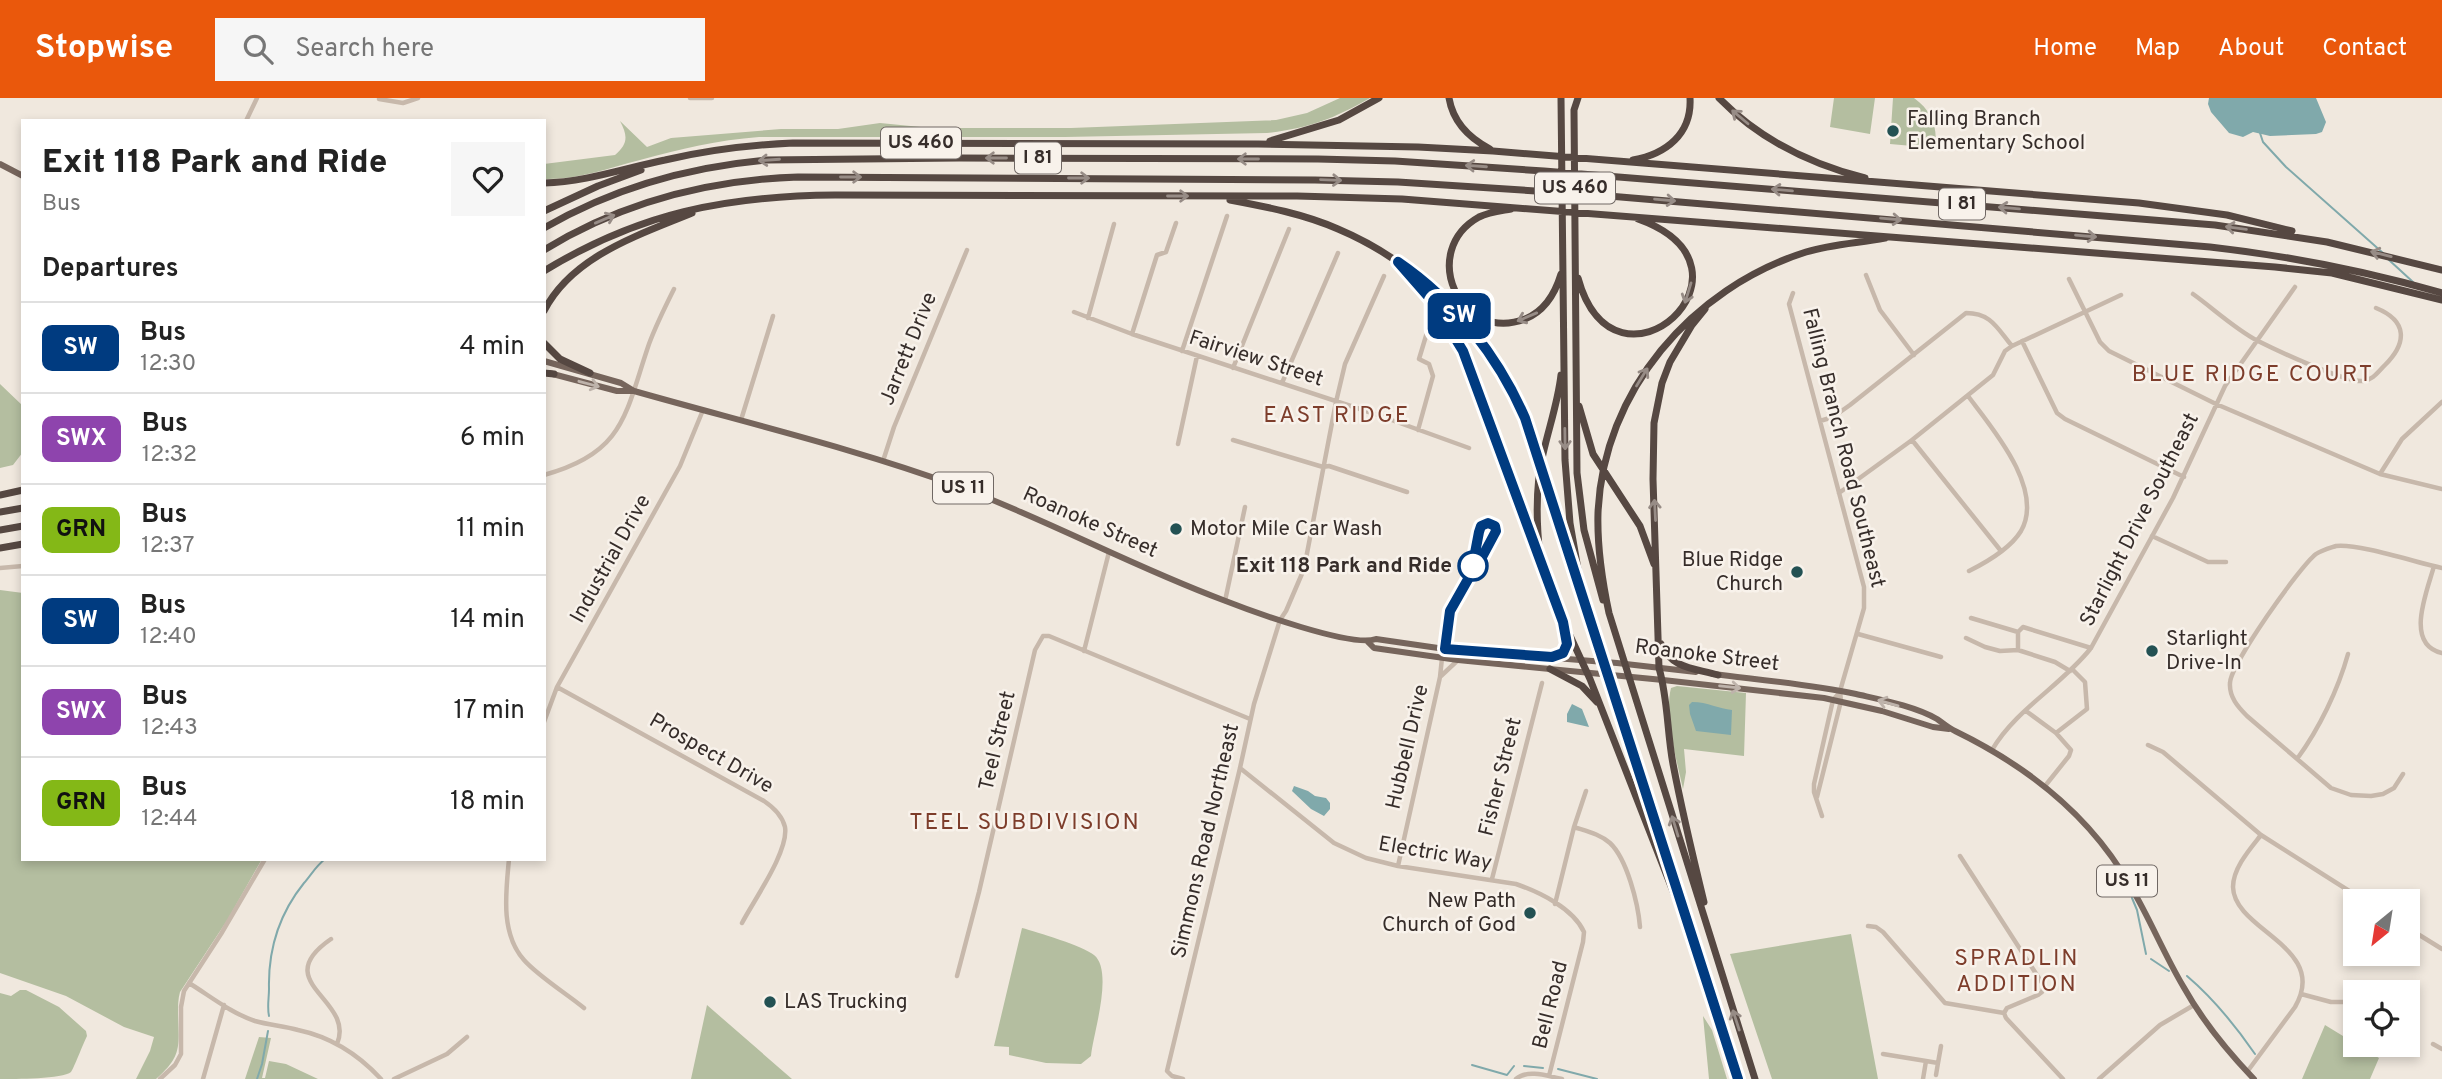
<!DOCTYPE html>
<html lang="en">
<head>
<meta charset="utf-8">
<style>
	:root { --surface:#fff; --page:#f6f6f6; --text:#222; --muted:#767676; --line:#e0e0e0; --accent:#ea580c }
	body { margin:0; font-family:Overpass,sans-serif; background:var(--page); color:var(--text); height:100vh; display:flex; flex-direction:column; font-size:26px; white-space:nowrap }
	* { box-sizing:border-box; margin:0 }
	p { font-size:23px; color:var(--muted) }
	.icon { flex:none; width:38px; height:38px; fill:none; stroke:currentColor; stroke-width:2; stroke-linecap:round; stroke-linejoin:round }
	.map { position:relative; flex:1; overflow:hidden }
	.drawer { position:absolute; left:21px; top:21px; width:525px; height:742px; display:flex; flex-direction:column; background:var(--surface); border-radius:0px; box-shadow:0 4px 10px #0003 }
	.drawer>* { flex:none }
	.badge { padding:0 14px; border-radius:10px; font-size:24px; line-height:46px }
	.needle { width:46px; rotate:210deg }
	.tools { position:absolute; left:2343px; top:791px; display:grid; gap:14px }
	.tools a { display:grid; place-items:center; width:77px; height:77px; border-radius:0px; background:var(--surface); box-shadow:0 4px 10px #0003; font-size:35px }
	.map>.badge { position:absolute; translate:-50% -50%; box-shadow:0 0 0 4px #fff }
	h2 { padding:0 21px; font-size:26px; line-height:63px }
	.round { display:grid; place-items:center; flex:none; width:74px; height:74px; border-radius:0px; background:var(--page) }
	.overview { display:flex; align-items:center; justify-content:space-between; height:119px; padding:0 21px }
	h1 { font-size:33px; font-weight:800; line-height:52px }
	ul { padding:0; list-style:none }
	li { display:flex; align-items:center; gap:21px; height:91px; padding:0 21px; border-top:2px solid var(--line) }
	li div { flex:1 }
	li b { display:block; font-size:26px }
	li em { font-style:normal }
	li .badge { min-width:77px; font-weight:700; text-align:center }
	header { display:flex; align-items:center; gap:42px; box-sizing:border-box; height:98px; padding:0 35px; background:var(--accent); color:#fff }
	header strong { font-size:33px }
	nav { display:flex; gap:38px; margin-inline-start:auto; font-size:24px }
	.search { width:490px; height:63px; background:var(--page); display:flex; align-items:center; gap:18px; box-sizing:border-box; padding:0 24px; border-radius:0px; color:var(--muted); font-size:26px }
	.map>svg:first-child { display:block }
	.green { fill:#b4bea0 }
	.water { fill:#80a9ab }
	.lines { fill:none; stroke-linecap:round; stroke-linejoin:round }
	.stream { stroke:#80a9ab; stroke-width:2 }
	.minor { stroke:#c7b8ab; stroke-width:4.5 }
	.primary { stroke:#76655c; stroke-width:6 }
	.motorway { stroke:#564842; stroke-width:7 }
	.oneway { stroke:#978c86 }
	.oneway2 { stroke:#beb3ab }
	.line-casing { stroke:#fff; stroke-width:16 }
	.line { stroke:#003b80; stroke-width:10 }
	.poi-dot { fill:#235153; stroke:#f8f2eb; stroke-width:2.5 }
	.stop-dot { fill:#fff; stroke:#003b80; stroke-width:3.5 }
	.labels { text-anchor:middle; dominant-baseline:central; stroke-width:5; stroke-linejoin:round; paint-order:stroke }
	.shield { fill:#f8f2eb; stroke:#706864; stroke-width:2 }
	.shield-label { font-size:19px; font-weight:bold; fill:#362d2a }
	.poi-label { font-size:21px; fill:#362d2a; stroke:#f8f2eb; text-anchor:start }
	.street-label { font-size:21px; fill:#362d2a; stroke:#f8f2eb }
	.stop-label { font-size:21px; font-weight:bold; fill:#362d2a; stroke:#f8f2eb; text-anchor:end }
	.neighbourhood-label { font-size:23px; letter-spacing:2px; fill:#7d3d2b; stroke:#f8f2eb }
</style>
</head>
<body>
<header>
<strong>Stopwise</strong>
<div class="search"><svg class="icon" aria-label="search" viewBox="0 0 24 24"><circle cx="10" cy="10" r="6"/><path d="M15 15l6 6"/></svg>Search here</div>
<nav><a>Home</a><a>Map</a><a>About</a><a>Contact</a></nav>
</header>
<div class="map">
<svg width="2442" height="981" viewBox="0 0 2442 981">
	<rect width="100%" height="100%" fill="#f0e8de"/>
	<path class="green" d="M1340 0H1370C1333 21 1310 30 1267 35L1065 39H759C718 42 680 51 640 62 608 70 578 82 544 81V66L615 57C628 46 628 38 620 23L647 49 671 40 781 31H838L880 25 931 30H1071L1276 22 1307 15Z
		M1834 0H1875L1870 36 1830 29Z
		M1893 0H1914C1932 13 1938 29 1935 50L1890 46Z
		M0 286 23 308 21 322 23 354 13 367 0 370Z
		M0 492 23 495V761H262L228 821 180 894C178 901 178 908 178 916 179 949 182 958 156 981H136L150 953 154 939 124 929 66 898 0 875Z
		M1677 588 1746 595 1744 658 1684 651 1686 674 1683 691C1677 664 1664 617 1671 590Z
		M1022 830C1037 834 1083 848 1094 857 1114 873 1093 936 1091 958L1081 966 1046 965 1009 957V949L994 948Z
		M1851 836 1878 981H1772L1730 856Z
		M20 892H26L59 909 86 933 87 938C83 946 74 970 71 974 63 981 15 981 0 981V895L11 898Z
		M707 907 792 981H691Z
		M1703 918 1712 932 1727 981H1709Z
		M2325 927 2379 960 2370 981H2302Z
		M259 939 271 940 262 980H265L269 963 286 966 318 981H245Z"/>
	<path class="water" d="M2209 0H2316L2326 24 2322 34 2316 36 2270 38 2253 34 2243 39 2229 35 2211 14 2208 6Z
		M1692 604C1708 604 1719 611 1732 612L1731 637 1696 633 1690 616 1689 607Z
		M1572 606 1582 611 1589 629 1567 624V616Z
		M1294 688 1308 693 1315 698 1326 700 1330 705V711L1324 718 1311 711 1292 693Z"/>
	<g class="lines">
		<path class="stream" d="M2260 35 2263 44 2286 69 2383 155
			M2389 162 2413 184
			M2132 800 2137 812 2146 856
			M2151 861 2169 873
			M2187 878C2214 901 2235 927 2255 956
			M269 918C267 909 269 900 269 891 268 852 279 816 304 785 311 777 316 768 325 761
			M1472 967 1507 977 1514 968
			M1524 968 1543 970
			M1558 971 1597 981
			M257 981 262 966 268 933"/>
		<path class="minor" d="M690 0H712
			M379 1 403 5 418 0
			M246 23 257 0
			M1866 177 1880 212 1914 257
			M2069 181 2100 244 2109 253 2216 306 2380 376 2442 391
			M1793 195 1789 206 1864 489V510L1840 593 1841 603 1817 699
			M2193 196C2214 211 2235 231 2258 243 2276 252 2346 285 2363 283 2373 282 2378 274 2385 267 2407 245 2408 223 2376 210
			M1074 214 1132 236 1375 316 1469 350
			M1088 220 1114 126
			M1132 236 1157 157 1166 154 1176 125
			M2022 243 2057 315 2065 321 2184 379
			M1182 253 1227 118
			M1233 270 1289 131
			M1282 285 1338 155
			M1968 298C1992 330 2045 391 2021 433 2010 451 1987 464 1969 473
			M741 322 773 218
			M1820 323 1833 319 1850 307 1966 215C1991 215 1997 230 2012 248
			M1418 332 1433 278 1429 266 1419 261 1429 228
			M1233 342 1323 369 1329 368 1407 394
			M1912 342 2001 453
			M1178 346 1197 258
			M883 363 894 329 967 152
			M2380 376 2402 341 2442 304
			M544 377C625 355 625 316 649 246 656 227 665 209 674 191
			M1839 395 1912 342 1993 277 2005 253 2012 248 2121 197
			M2152 438 2208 464H2226
			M2434 468C2427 494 2404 546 2442 555
			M0 470 23 468
			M1225 503 1245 409
			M1971 520 2018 534 2023 529 2091 550
			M2018 534V552
			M1858 536 1941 559
			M1966 540 1985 549 2000 553 2018 552 2055 564 2070 573
			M1084 553 1109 454
			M1441 578 1457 563
			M557 589 764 703C773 709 782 717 785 729 789 753 754 802 742 825
			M2026 613 2056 635 2071 652 2069 658 2045 688
			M544 624 557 589 680 368 703 312
			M2056 635 2087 611 2085 584 2072 571
			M2148 647 2163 654 2261 737 2365 803
			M1992 652C2016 611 2062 587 2091 550L2173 400 2225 288 2295 189
			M2297 661C2319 631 2338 592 2348 556
			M1240 670 1334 745 1366 760 1398 768 1516 786C1539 794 1573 810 1584 834L1583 844 1549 978
			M2403 676 2394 690 2383 696 2371 698 2351 697 2331 690 2247 618C2238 609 2229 599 2230 585 2230 567 2300 468 2316 456 2322 452 2330 450 2336 448 2357 445 2418 465 2442 470
			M1822 718 1814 694V686L1833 602 1840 594
			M1574 729C1586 733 1600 736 1610 745 1627 761 1638 805 1640 829
			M1960 758 2044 888 2042 894 2038 897 2007 910 2004 915
			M509 761C506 794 500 835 524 862 538 878 567 896 584 910
			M1398 768 1440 579 1442 560
			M1492 781 1542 585
			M1555 806 1574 729 1586 693
			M1868 828 1876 829 1883 834 1945 905 2004 915
			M2408 830 2442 851
			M331 841C267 885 356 901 337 946
			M957 878 979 794 1035 552 1043 538H1049L1250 621
			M189 885C210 898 231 915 255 923 269 927 284 928 298 932 331 939 358 956 381 981
			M2301 896 2331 904H2356
			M2004 915 2006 920 2063 981
			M2433 946 2442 951
			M1883 956 1926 963 1923 981
			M1926 963 1938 965 1936 977
			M1938 965 1941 948
			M2247 974 2295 909C2330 849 2234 833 2233 789 2233 770 2250 751 2261 737
			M160 981 175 967 181 956V909L184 893 221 836 265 761
			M203 981 224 907
			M394 981 447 956 467 939
			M1183 981 1172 978 1167 973 1240 670 1254 606 1280 522 1286 513 1304 471 1336 304 1345 266 1384 178
			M1516 981C1527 971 1548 978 1562 981
			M2099 981 2160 927 2194 907"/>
		<path class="primary" d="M0 66 23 78
			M544 263 621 285 634 293C743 324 854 350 960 389 1050 423 1134 469 1223 502 1251 513 1352 550 1376 541L1445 551 1617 565 1696 574
			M549 275 617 293H634
			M1368 544 1374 550 1458 562 1663 582 1824 600 1882 613 1933 629 1949 631
			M1713 576C1761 582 1809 586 1856 596 1882 602 1914 608 1937 621 1943 625 1948 630 1955 633 2027 668 2091 718 2131 789 2150 821 2164 856 2183 888 2202 922 2227 953 2254 981"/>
		<path class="motorway" d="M1449 0C1453 24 1469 40 1490 51
			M1561 0 1565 362 1570 425 1578 471
			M1578 0 1574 12 1577 375 1584 432 1603 502
			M1719 0C1759 41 1810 66 1865 80
			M1270 43 1339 22 1379 0
			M1633 62C1666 56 1692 36 1690 0
			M544 85C586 84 625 70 665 62 708 52 750 47 793 45L1258 46 1418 49 1493 53 2139 105 2227 117 2292 133
			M1230 102C1267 109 1304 116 1338 131 1423 167 1488 237 1526 320L1738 981
			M1511 111C1500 113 1489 114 1479 119 1418 153 1460 246 1525 221 1545 213 1555 196 1561 176
			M544 113 598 88 641 72
			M544 130C613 90 688 69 766 62L959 60 1318 61 1395 63 1544 73 2215 127 2327 144 2442 172
			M544 152C621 105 709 82 798 79L1315 82 1398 84 1597 97 2210 149C2289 158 2366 173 2442 195
			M544 173C639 115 725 98 835 97L1297 98 1402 101 2275 169 2332 175 2442 202
			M1408 175 1445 220 1471 271 1549 492 1590 581 1676 801
			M1578 180C1615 315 1775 170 1638 121
			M544 213C572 158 639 137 692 115
			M544 245 560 261 590 275
			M544 275 554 276
			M1579 308 1593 356 1640 428 1654 466
			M0 397 23 392
			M0 414 23 410
			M0 432 23 428
			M0 450 23 446
			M1540 458C1536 423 1535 390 1543 356 1549 329 1558 304 1561 277
			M1661 546C1672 571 1694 570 1718 577
			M1552 559 1565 552 1567 544 1564 535
			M1550 571 1582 588 1597 604
			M1704 804C1693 759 1682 713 1673 666 1667 634 1668 601 1659 570L1653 381 1654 325 1662 285 1670 264 1692 227 1705 211
			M1755 981 1609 515C1602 482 1597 449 1598 415 1603 293 1692 190 1806 154 1832 146 1859 145 1885 140"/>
	</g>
	<defs><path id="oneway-shaft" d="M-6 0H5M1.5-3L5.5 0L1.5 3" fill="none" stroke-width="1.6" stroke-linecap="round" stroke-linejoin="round" transform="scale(1.75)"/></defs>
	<g class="oneway">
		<use href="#oneway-shaft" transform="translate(1740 19) rotate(-140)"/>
		<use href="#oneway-shaft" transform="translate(996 60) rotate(-180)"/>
		<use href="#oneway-shaft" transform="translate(1248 61) rotate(-180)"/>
		<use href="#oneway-shaft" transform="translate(769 62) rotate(176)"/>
		<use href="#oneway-shaft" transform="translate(1476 68) rotate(-176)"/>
		<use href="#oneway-shaft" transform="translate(851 79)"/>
		<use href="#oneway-shaft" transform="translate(1079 80)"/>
		<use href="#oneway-shaft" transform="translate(1331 82) rotate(2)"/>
		<use href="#oneway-shaft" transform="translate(1782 92) rotate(-175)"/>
		<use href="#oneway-shaft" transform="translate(1178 98)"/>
		<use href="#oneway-shaft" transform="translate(1665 102) rotate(5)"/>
		<use href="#oneway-shaft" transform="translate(2009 110) rotate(-175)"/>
		<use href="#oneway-shaft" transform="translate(605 121) rotate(-23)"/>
		<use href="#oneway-shaft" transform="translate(1891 121) rotate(5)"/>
		<use href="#oneway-shaft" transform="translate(2236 130) rotate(-173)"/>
		<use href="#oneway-shaft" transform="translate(2086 138) rotate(5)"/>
		<use href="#oneway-shaft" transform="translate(2381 156) rotate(-166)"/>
		<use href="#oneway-shaft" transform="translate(1688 195) rotate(107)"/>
		<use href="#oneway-shaft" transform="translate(1527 219) rotate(157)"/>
		<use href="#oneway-shaft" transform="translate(1642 279) rotate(-58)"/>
		<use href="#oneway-shaft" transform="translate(1565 341) rotate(89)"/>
		<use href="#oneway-shaft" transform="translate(1655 412) rotate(-93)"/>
		<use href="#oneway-shaft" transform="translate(1675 728) rotate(-107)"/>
		<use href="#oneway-shaft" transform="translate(1736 922) rotate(-108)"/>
	</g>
	<g class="oneway2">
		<use href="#oneway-shaft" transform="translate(589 286) rotate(15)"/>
		<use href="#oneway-shaft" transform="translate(1730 589) rotate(6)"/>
		<use href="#oneway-shaft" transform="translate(1888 605) rotate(-164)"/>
	</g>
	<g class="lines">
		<g class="line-casing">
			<path id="line" d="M1481 461 1496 433 1495 428 1488 425 1481 428 1479 434 1471 476 1450 513 1445 551 1552 559 1563 555 1567 546 1563 524 1463 253 1433 204 1398 164C1455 203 1498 258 1525 320L1738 981"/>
		</g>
		<use href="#line" class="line"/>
	</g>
	<g class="poi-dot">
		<circle cx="1893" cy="33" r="7"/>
		<circle cx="1176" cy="431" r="7"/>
		<circle cx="1797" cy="474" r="7"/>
		<circle cx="2152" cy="553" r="7"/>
		<circle cx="1530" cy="815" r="7"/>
		<circle cx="770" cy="904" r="7"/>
	</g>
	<circle class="stop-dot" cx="1473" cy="468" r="14"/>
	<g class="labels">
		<g class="shield">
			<rect x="881" y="29.5" width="80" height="31" rx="5"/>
			<rect x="1015" y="44.5" width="46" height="31" rx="5"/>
			<rect x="1535" y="74.5" width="80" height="31" rx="5"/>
			<rect x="1939" y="90.5" width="46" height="31" rx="5"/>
			<rect x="933" y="374.5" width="60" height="31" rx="5"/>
			<rect x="2097" y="767.5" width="60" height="31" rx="5"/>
		</g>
		<g class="shield-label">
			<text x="921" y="45">US 460</text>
			<text x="1038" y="60">I 81</text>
			<text x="1575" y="90">US 460</text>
			<text x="1962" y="106">I 81</text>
			<text x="963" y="390">US 11</text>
			<text x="2127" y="783">US 11</text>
		</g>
		<g class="poi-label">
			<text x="1907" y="21">Falling Branch<tspan x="1907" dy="24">Elementary School</tspan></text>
			<text x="1190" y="431">Motor Mile Car Wash</text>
			<text x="1783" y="462" text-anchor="end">Blue Ridge<tspan x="1783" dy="24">Church</tspan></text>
			<text x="2166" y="541">Starlight<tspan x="2166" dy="24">Drive-In</tspan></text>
			<text x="1516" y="803" text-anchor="end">New Path<tspan x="1516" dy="24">Church of God</tspan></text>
			<text x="784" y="904">LAS Trucking</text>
		</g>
		<g class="street-label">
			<text transform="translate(909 251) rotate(-68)">Jarrett Drive</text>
			<text transform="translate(1256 261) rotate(18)">Fairview Street</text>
			<text transform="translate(1843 350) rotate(76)">Falling Branch Road Southeast</text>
			<text transform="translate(2140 422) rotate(-63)">Starlight Drive Southeast</text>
			<text transform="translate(1090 425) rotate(24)">Roanoke Street</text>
			<text transform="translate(611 461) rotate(-61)">Industrial Drive</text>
			<text transform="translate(1707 558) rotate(7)">Roanoke Street</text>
			<text transform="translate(998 643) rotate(-77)">Teel Street</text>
			<text transform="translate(1408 649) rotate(-77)">Hubbell Drive</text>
			<text transform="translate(711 656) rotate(30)">Prospect Drive</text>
			<text transform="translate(1501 679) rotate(-76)">Fisher Street</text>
			<text transform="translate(1206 743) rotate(-77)">Simmons Road Northeast</text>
			<text transform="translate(1435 756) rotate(10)">Electric Way</text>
			<text transform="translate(1551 907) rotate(-76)">Bell Road</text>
		</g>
		<g class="stop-label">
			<text x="1452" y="468">Exit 118 Park and Ride</text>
		</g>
		<g class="neighbourhood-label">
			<text x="2253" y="277">BLUE RIDGE COURT</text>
			<text x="1337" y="318">EAST RIDGE</text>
			<text x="1025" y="725">TEEL SUBDIVISION</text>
			<text x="2017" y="861">SPRADLIN<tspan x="2017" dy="26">ADDITION</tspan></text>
		</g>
	</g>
</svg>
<div class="tools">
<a><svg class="needle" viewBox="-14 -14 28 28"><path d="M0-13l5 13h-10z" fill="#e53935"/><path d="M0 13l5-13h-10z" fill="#767676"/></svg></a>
<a><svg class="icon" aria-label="locate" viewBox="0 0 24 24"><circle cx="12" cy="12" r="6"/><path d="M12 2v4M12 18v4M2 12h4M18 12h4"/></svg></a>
</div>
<b class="badge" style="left:1459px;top:218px;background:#003b80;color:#fff">SW</b>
<section class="drawer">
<div class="overview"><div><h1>Exit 118 Park and Ride</h1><p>Bus</p></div><a class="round"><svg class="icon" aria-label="heart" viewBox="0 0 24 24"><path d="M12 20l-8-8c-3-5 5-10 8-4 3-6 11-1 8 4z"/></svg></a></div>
<h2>Departures</h2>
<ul>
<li><span class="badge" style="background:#003b80;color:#fff">SW</span><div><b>Bus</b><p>12:30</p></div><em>4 min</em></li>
<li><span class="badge" style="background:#8e44ad;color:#fff">SWX</span><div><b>Bus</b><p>12:32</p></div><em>6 min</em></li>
<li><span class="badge" style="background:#84b817;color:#111">GRN</span><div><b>Bus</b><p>12:37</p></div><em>11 min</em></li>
<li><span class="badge" style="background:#003b80;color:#fff">SW</span><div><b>Bus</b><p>12:40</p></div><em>14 min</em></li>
<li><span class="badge" style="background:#8e44ad;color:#fff">SWX</span><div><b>Bus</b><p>12:43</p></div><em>17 min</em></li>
<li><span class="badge" style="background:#84b817;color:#111">GRN</span><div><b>Bus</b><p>12:44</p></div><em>18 min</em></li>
</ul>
</section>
</div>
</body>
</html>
